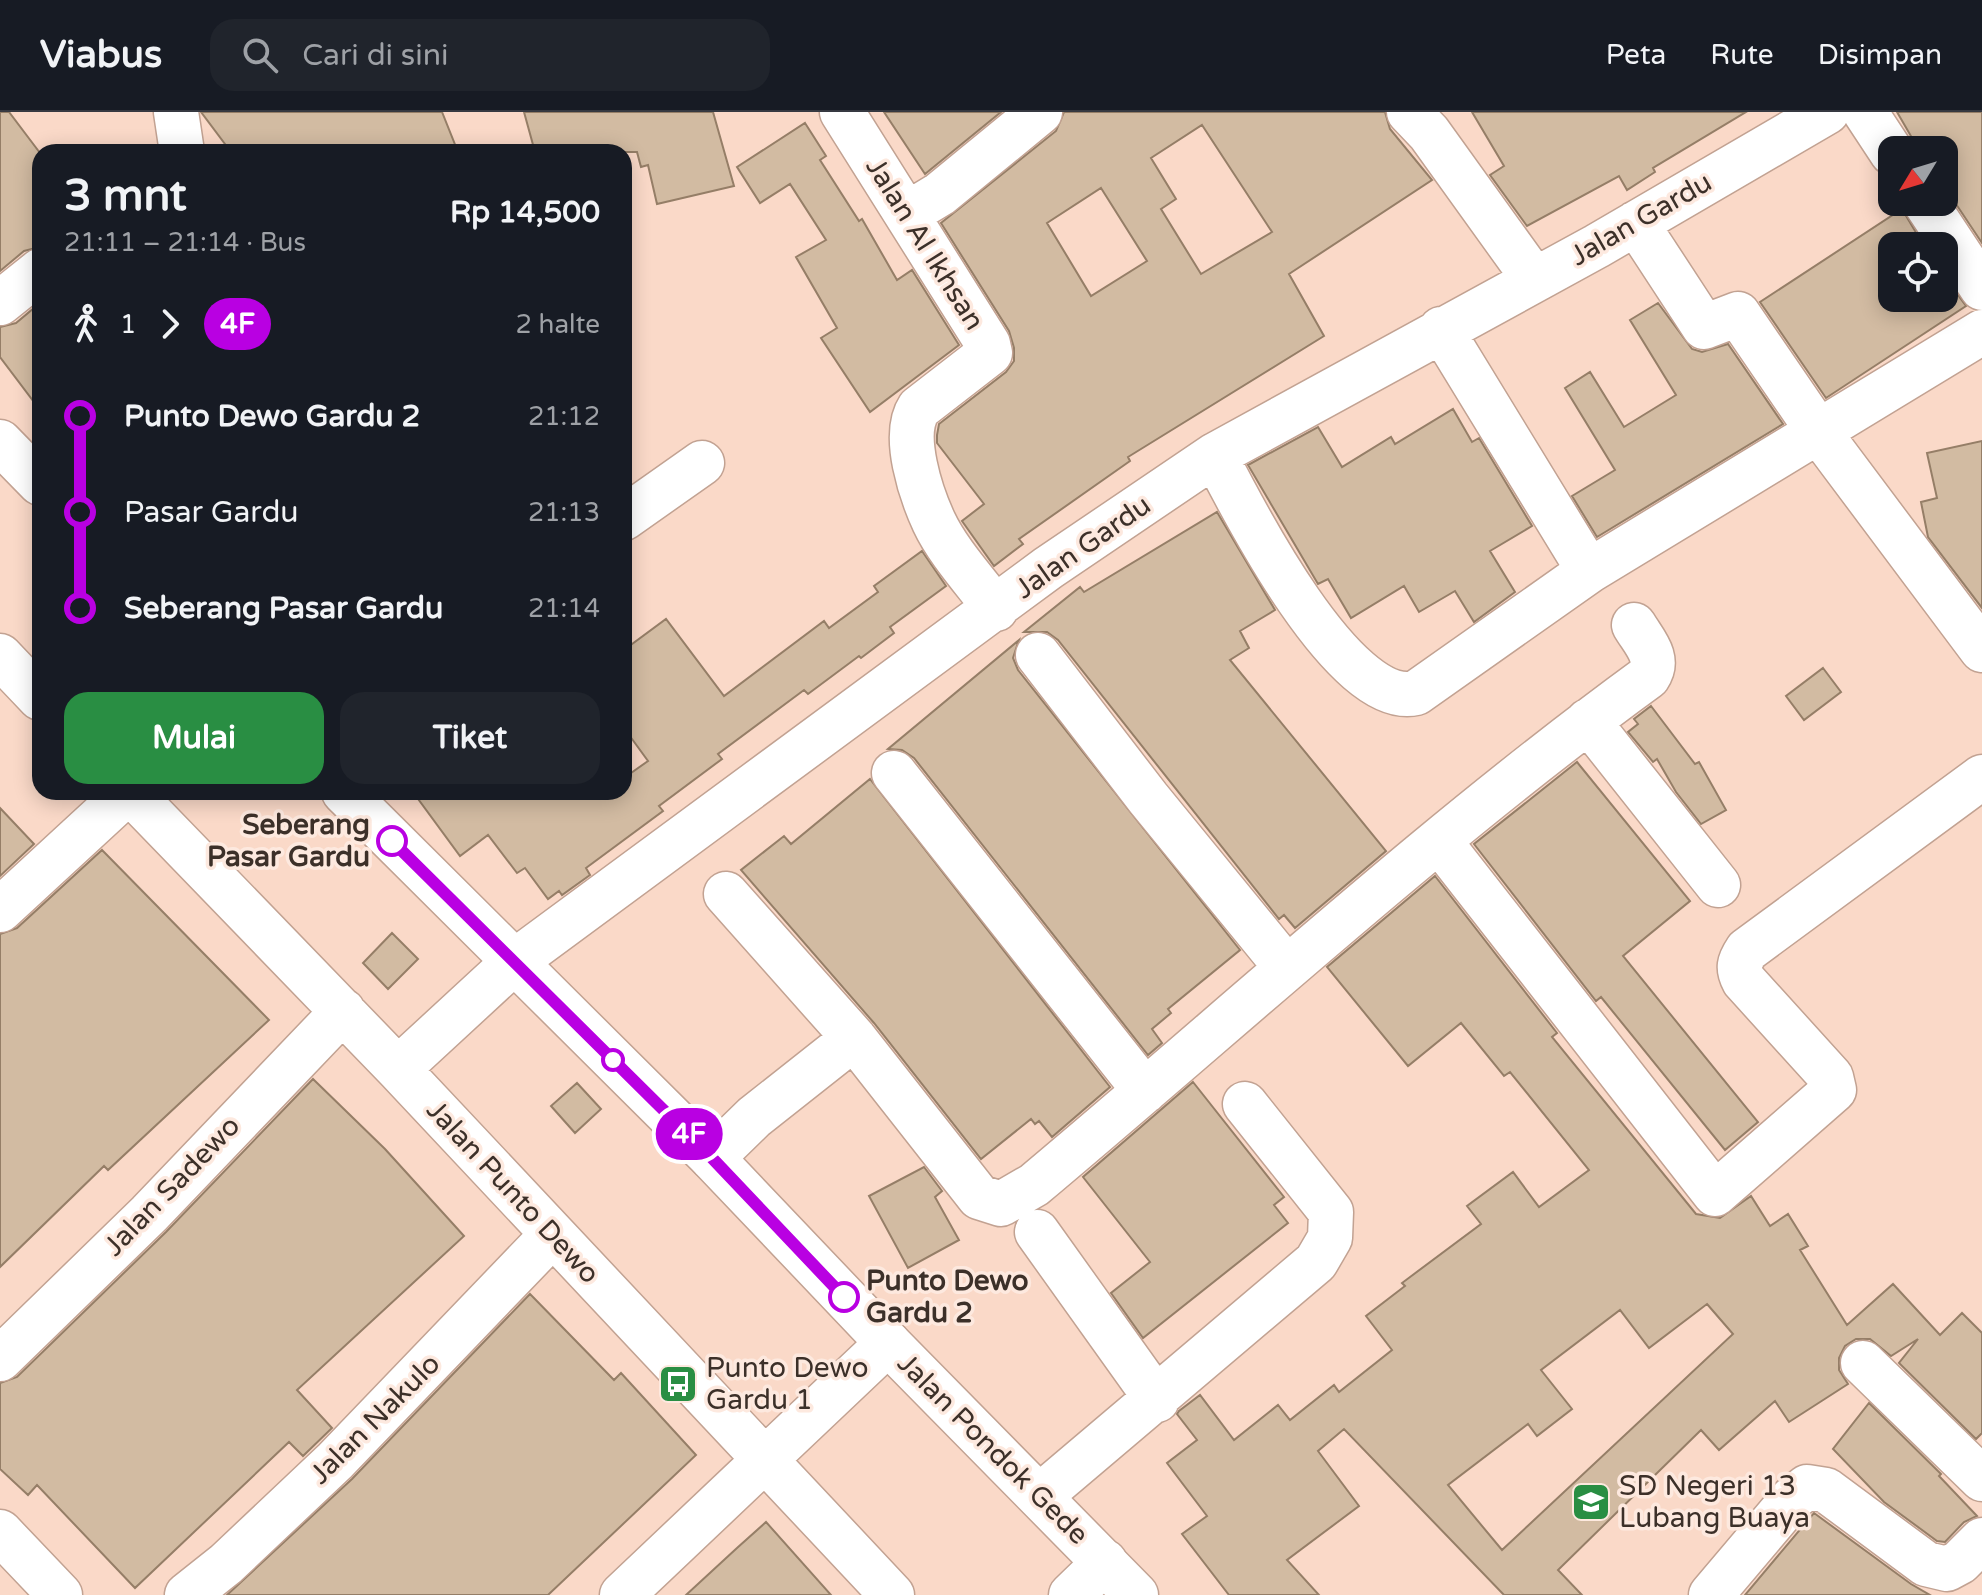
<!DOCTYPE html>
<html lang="id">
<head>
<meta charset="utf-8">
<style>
	:root { --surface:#171b24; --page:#20242c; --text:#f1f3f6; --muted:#9ea1a6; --line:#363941; --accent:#298e43 }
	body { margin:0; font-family:"Varela Round",sans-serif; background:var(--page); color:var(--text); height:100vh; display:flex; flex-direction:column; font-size:30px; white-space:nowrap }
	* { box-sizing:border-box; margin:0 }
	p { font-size:26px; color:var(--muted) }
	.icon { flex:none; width:44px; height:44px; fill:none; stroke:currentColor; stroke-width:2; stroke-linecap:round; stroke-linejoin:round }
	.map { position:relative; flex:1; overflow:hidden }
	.side { position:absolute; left:32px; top:32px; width:600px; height:656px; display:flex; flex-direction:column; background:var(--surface); border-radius:24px; box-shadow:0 4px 20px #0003 }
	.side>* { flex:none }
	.badge { padding:0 16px; border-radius:26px; font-size:28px; line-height:52px }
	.needle { width:52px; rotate:232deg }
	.controls { position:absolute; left:1878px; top:24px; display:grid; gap:16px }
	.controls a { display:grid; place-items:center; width:80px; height:80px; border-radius:16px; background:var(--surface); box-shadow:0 4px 20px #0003; font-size:40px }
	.map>.badge { position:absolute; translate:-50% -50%; box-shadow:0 0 0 4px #fff }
	.legs { display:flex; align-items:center; gap:12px; height:88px; padding:0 32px; font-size:26px }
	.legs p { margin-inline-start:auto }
	.overview { display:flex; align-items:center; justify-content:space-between; height:136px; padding:0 32px }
	h1 { font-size:44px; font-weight:800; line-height:60px }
	.button { display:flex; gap:16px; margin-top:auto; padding:16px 32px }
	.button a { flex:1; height:92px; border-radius:24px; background:var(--accent); color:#fff; font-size:32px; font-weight:800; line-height:92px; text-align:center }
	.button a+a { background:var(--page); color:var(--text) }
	ul { padding:0 32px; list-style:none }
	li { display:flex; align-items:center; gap:28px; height:96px; font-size:30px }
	li i { display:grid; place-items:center; width:12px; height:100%; margin:0 10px; background:currentColor }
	li i::after { content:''; width:20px; height:20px; margin:-10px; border:6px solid; border-radius:50%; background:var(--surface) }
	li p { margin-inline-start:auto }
	li:first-child i { background:linear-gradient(#0000 50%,currentColor 0) }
	li:last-child i { background:linear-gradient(currentColor 50%,#0000 0) }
	header { display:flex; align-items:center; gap:48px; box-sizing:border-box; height:112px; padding:0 40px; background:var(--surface); border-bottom:2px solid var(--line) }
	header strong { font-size:38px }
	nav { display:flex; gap:44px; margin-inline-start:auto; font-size:28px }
	.search { width:560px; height:72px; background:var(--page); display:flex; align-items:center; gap:20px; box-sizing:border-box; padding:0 28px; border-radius:24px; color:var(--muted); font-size:30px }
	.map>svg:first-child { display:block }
	.building { fill:#d2bba2; stroke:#957e67; stroke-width:2; fill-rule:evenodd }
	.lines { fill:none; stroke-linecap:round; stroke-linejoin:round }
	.minor-casing { stroke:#c2a292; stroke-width:47 }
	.major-casing { stroke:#c2a292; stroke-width:47 }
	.minor { stroke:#fff; stroke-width:44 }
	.major { stroke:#fff; stroke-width:44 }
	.line-1-casing { stroke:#fff; stroke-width:18 }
	.line-1 { stroke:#b900e2; stroke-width:12 }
	.stop-1-dot { fill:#fff; stroke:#b900e2; stroke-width:4 }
	.labels { text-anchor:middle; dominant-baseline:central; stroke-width:7; stroke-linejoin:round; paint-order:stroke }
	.street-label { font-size:28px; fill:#3c3029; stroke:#fde9df }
	.stop-label { font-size:28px; font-weight:bold; fill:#3c3029; stroke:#fde9df; text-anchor:end }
	.poi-label { font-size:28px; fill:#3c3029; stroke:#fde9df; text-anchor:start }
</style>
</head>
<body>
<header>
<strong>Viabus</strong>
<div class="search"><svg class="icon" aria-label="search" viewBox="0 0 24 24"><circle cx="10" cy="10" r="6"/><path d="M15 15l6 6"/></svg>Cari di sini</div>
<nav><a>Peta</a><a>Rute</a><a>Disimpan</a></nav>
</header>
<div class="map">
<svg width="1982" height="1483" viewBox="0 0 1982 1483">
	<rect width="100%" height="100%" fill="#fad9c8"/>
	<path class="building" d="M0 0H9L40 41V135L24 139 0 159Z
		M201 0H442L458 40H231Z
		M524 0H713L734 74 657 92 648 53 641 55 637 40H535Z
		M884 0H1001L925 62Z
		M1064 0H1385L1390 17 1432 68 1289 162 1324 224 1128 345 1130 349 1019 427 1023 432 994 454 962 409 984 392 937 331V323L939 312 1006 260 1014 249V236L1009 219 941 111 1056 19ZM1202 13 1272 120 1201 162 1161 97 1176 87 1151 46ZM1101 76 1147 149 1091 184 1047 111Z
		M1472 0H1746L1653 56 1655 60 1627 78 1619 64 1527 114 1490 63 1504 54Z
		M1897 0H1982V131L1944 74V38H1919Z
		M805 11 826 44 820 48 859 109 862 107 897 168 912 158 959 233 870 300 821 226 837 216 796 145 826 128 790 72 760 91 737 55Z
		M1902 97 1924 134H1892V186H1944V164L1966 194 1826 286 1760 190Z
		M40 191V298L0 245V215L16 211Z
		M1658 191 1692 237 1702 240 1728 232 1783 312 1597 425 1572 384 1615 358 1565 276 1590 260 1624 315 1676 283 1630 208Z
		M1453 297 1472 330 1479 326 1532 414 1490 439 1515 480 1474 510 1455 479 1419 500 1404 474 1351 506 1328 467 1318 472 1248 353 1318 315 1342 355 1391 325 1395 332Z
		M1982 329V496L1928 425 1921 390 1937 386 1927 341Z
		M1217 400 1275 498 1240 519 1249 536 1230 548 1386 739 1295 816 1284 803 1279 807 1058 528 1047 520H1024L1080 475 1084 480Z
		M922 439 946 474 890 515 894 521 861 546 859 544 808 582 804 578 718 642 722 647 659 694 663 699 586 756 590 763 562 783 559 779 548 787 525 756 517 761 488 723 460 744 413 680H624V666L648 649 624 616V538L666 507 724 584 824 509 829 516 878 480 874 474Z
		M1019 528 1013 546 1018 558 1240 838 1168 897 1171 901 1152 917 1162 931 1148 943 914 646 902 638 888 637Z
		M1823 556 1841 580 1804 608 1786 584Z
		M1651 594 1695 652 1699 650 1726 698 1701 712 1676 680 1657 647 1653 650 1628 620 1638 612 1634 607Z
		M1577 650 1690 789 1623 844 1758 1010 1725 1038 1601 885 1596 889 1474 732Z
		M870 667 1110 975 1052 1025 1039 1009 1035 1012 1031 1007 981 1047 874 911 741 758 784 724 791 732Z
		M0 696 34 732 0 764Z
		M102 738 269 908 108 1058 104 1054 0 1155V822L17 816Z
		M1435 764 1557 921 1552 925 1696 1102 1720 1106 1751 1084 1770 1114 1788 1102 1808 1134 1800 1138 1847 1213 1893 1172 1940 1223 1962 1201 1982 1221V1321L1976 1327 1899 1251 1918 1227 1891 1244 1870 1227H1856L1845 1234 1839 1246V1258L1848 1272 1789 1310 1775 1289 1719 1338 1701 1318 1558 1458 1582 1483H1504L1344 1317 1318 1339 1359 1394 1287 1448 1319 1483H1229L1182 1422 1207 1404 1167 1351 1197 1328 1177 1302 1179 1299 1200 1283 1234 1328 1278 1293 1290 1308 1334 1273 1339 1280 1392 1238 1366 1204 1405 1174 1402 1171 1481 1112 1467 1094 1513 1060 1539 1095 1589 1058 1510 960 1504 964 1461 911 1408 954 1327 855ZM1707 1192 1733 1222 1502 1438 1448 1373 1528 1312 1537 1324 1572 1297 1541 1258 1620 1198 1649 1236Z
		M392 821 418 847 388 877 363 851Z
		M313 967 385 1037 464 1124 297 1278 332 1316 303 1344 289 1330 135 1476 37 1373 28 1383 0 1357V1271L17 1265 166 1120Z
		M1193 970 1284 1085 1274 1093 1288 1111 1143 1226 1111 1181 1150 1150 1083 1065Z
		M577 971 601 997 575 1021 551 994Z
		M924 1055 942 1079 935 1085 959 1128 908 1156 869 1084Z
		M530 1182 614 1268 621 1261 696 1343 548 1483H227L352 1367Z
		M1869 1291 1941 1362 1939 1364 1977 1404 1964 1410 1945 1430 1937 1429 1884 1390 1833 1337Z
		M1814 1401 1911 1472 1930 1483H1745Z
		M766 1410 831 1483H686L737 1436Z"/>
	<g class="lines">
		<g class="minor-casing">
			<path id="minor" d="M176 0 182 40
				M842 0 988 232 990 241 919 296C901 323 921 382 934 410 948 440 976 470 996 497
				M1409 0 1429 21 1534 167
				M1865 0 1892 41
				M1925 90 1982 176
				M907 102 940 82 1040 0
				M1636 111 1704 215 1738 202 1818 319 1982 538
				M0 191 40 159
				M1441 217 1589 459
				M1215 343C1243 398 1345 598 1416 581L1589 459 1982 220
				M624 406 702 351
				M1038 543 1148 686 1286 855
				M0 544 40 586
				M1588 609 1718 773
				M894 661 1145 979
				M130 680 398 957 892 1483
				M1440 730 1715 1082 1834 978 1831 965 1744 869C1737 856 1739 850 1747 838L1982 665
				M726 782 854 926 979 1085 1001 1092 1034 1073C1238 902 1434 721 1648 565 1661 546 1644 530 1634 513
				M0 798 128 680
				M398 957 514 850 1048 456 1215 343 1597 134 1827 0
				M712 1046 754 1005 854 926
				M1037 1120 1157 1288
				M0 1247 149 1102 343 899
				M1863 1251 1982 1367
				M1041 1383 1316 1150 1330 1126 1331 1100 1245 992
				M0 1420 60 1483
				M187 1483 226 1452 335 1349 553 1122
				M622 1483 888 1231
				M1071 1483 1105 1450
				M1711 1483 1793 1386 1807 1375 1826 1378 1926 1452 1947 1457 1960 1450 1982 1428"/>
		</g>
		<g class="major-casing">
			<path id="major" d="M0 330 40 371
				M344 680 712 1046 888 1231 1136 1483"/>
		</g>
		<use href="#minor" class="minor"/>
		<use href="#major" class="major"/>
	</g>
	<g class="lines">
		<g class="line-1-casing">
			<path id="line-1" d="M392 729 712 1046 844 1185"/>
		</g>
		<use href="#line-1" class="line-1"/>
	</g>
	<defs>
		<g id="bus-square" transform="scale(2)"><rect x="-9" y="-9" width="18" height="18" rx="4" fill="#298e43" stroke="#fde9df"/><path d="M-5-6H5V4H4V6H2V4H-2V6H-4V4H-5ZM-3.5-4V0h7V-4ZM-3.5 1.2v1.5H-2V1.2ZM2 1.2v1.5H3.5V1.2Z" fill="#fff"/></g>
		<g id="school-square" transform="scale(2)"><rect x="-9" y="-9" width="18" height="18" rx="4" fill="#298e43" stroke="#fde9df"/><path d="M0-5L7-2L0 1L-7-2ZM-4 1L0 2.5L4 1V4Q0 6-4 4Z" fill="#fff"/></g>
	</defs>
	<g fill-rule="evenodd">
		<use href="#bus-square" x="678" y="1272"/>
		<use href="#school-square" x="1591" y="1390"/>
	</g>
	<g class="stop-1-dot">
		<circle cx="392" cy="729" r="14"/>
		<circle cx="613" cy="948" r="10"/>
		<circle cx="844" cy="1185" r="14"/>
	</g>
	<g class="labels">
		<g class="street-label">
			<text transform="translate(1641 107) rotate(-30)">Jalan Gardu</text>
			<text transform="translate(925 132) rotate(58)">Jalan Al Ikhsan</text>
			<text transform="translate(1083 435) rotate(-35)">Jalan Gardu</text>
			<text transform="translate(172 1074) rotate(-46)">Jalan Sadewo</text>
			<text transform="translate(513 1080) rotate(47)">Jalan Punto Dewo</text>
			<text transform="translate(375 1307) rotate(-45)">Jalan Nakulo</text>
			<text transform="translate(993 1337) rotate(45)">Jalan Pondok Gede</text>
		</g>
		<g class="stop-label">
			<text x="370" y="713">Seberang<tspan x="370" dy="32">Pasar Gardu</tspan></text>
			<text x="866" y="1169" text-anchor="start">Punto Dewo<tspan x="866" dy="32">Gardu 2</tspan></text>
		</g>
		<g class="poi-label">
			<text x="706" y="1256">Punto Dewo<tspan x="706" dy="32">Gardu 1</tspan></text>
			<text x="1619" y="1374">SD Negeri 13<tspan x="1619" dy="32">Lubang Buaya</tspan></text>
		</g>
	</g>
</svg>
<div class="controls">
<a><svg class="needle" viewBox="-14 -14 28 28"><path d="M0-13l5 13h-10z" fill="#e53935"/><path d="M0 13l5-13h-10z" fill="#9ea1a6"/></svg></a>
<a><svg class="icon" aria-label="locate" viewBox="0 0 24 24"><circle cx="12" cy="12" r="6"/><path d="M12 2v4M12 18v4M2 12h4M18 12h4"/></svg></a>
</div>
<b class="badge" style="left:689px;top:1022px;background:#b900e2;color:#fff">4F</b>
<section class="side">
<div class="overview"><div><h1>3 mnt</h1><p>21:11 – 21:14 · Bus</p></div><b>Rp 14,500</b></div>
<div class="legs"><svg class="icon" aria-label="walk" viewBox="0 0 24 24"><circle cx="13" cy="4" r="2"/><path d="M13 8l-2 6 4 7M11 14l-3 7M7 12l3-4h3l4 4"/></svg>1<svg class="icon" aria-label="forward" viewBox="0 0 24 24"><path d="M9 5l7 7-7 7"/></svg><b class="badge" style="background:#b900e2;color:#fff">4F</b><p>2 halte</p></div>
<ul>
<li><i style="color:#b900e2"></i><b>Punto Dewo Gardu 2</b><p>21:12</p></li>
<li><i style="color:#b900e2"></i><span>Pasar Gardu</span><p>21:13</p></li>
<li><i style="color:#b900e2"></i><b>Seberang Pasar Gardu</b><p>21:14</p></li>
</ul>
<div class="button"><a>Mulai</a><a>Tiket</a></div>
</section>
</div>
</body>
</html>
